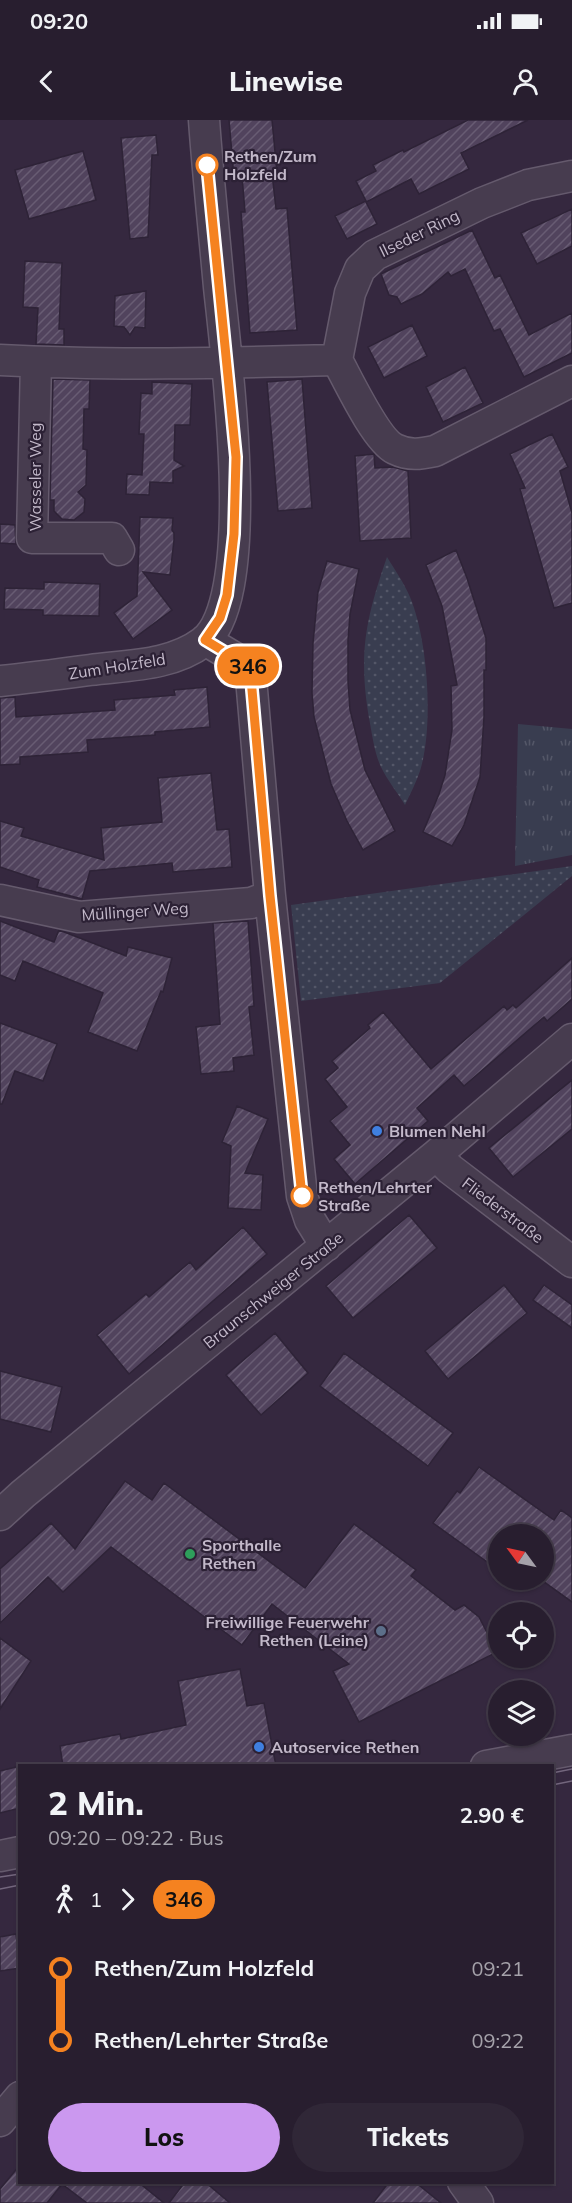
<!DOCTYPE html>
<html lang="de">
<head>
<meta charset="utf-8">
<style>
	:root { --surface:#281e2f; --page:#302737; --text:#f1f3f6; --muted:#a5a2aa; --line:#443c4b; --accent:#cb98ef }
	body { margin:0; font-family:Mulish,sans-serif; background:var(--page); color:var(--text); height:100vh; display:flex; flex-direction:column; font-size:22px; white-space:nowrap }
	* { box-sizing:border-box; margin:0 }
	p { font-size:20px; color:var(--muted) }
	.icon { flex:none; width:33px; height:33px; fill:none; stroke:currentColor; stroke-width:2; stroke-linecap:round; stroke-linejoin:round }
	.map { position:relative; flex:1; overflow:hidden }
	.sheet { position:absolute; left:18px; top:1644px; width:536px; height:420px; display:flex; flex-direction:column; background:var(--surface); border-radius:0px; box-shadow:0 2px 4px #0004,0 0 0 2px var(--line) }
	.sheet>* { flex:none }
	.badge { padding:0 12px; border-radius:20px; font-size:21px; line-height:39px }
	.needle { width:39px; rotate:303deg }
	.controls { position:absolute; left:488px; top:1404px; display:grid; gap:12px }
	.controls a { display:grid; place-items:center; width:66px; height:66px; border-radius:50%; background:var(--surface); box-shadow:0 2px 4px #0004,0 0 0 2px var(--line); font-size:30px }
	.map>.badge { position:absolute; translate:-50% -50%; box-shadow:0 0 0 3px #fff }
	.legs { display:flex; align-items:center; gap:9px; height:66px; padding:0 30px; font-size:20px }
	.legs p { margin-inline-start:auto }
	.headline { display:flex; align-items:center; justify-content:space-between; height:102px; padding:0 30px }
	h1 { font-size:33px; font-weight:800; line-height:45px }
	.action { display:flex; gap:12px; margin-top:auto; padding:12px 30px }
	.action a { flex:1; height:69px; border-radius:36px; background:var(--accent); color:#111; font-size:24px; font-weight:800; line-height:69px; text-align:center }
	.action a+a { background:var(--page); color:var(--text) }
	ul { padding:0 30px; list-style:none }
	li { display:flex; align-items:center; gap:21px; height:72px; font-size:22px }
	li i { display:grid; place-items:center; width:9px; height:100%; margin:0 8px; background:currentColor }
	li i::after { content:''; width:15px; height:15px; margin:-8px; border:4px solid; border-radius:50%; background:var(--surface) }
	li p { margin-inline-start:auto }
	li:first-child i { background:linear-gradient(#0000 50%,currentColor 0) }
	li:last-child i { background:linear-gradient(currentColor 50%,#0000 0) }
	.status { display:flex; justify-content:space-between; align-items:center; height:42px; padding:0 30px; background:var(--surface); direction:ltr }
	.status svg { height:16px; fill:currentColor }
	header { display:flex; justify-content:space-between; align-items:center; height:78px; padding:0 30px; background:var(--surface); font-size:27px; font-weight:800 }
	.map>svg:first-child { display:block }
	.grass { fill:url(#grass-dots) }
	.park { fill:url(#park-tufts) }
	.building { fill:url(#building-hatch); stroke:#2e2337; stroke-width:1.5 }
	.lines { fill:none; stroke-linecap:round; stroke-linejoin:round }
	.minor-casing { stroke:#655a6d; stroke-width:33 }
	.minor { stroke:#473c4f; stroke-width:30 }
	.tram { stroke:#73667d; stroke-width:1.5 }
	.line-1-casing { stroke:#fff; stroke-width:14 }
	.line-1 { stroke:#f58220; stroke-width:9 }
	.stop-1-dot { fill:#fff; stroke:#f58220; stroke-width:3 }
	.shop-dot { fill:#3f7fe0; stroke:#2c2135; stroke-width:2 }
	.leisure-dot { fill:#2e9e5b; stroke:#2c2135; stroke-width:2 }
	.service-dot { fill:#5c6f8a; stroke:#2c2135; stroke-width:2 }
	.labels { text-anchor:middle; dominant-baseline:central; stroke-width:4.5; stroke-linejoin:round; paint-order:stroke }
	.stop-label { font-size:16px; font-weight:bold; fill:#c3b9ca; stroke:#2c2135; text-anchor:start }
	.street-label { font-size:16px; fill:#c3b9ca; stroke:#2c2135 }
	.poi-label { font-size:16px; font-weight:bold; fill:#c3b9ca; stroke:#2c2135; text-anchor:start }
</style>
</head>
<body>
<div class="status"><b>09:20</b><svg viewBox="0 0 49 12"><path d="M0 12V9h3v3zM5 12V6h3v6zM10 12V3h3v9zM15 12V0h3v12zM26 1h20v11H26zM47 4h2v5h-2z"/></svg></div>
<header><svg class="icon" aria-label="back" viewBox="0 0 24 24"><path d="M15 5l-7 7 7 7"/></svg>Linewise<svg class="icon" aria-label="person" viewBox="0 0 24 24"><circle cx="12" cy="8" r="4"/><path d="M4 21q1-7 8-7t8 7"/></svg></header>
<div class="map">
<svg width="572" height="2083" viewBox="0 0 572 2083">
	<defs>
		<pattern id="grass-dots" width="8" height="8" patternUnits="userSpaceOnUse" patternTransform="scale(1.5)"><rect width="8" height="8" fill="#393d50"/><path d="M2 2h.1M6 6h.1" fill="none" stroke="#545768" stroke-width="1.8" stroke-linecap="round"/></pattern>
		<pattern id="park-tufts" width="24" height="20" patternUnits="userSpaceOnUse" patternTransform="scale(1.5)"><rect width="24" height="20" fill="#393d50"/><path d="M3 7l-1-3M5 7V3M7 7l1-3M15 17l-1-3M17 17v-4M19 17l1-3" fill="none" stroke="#545768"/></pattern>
		<pattern id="building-hatch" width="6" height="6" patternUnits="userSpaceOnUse" patternTransform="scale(1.5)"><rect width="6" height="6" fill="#51435d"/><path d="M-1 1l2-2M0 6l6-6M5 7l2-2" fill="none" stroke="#685c73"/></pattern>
	</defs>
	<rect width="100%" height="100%" fill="#35283f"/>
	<path class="grass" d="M387 437C395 450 404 463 410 477 428 520 434 606 420 651 416 663 410 674 405 685 398 673 387 660 381 647 374 632 372 613 369 598 358 533 366 498 387 437Z
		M572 746V756L440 863 301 881 291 785Z"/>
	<path class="park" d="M518 604 572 609V735L515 746Z"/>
	<path class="building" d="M229 0H272L277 53H272L276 89 287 88 297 210 250 213 241 92H245L242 56 234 57Z
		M468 0H528L461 33 469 49 419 74 411 59 366 82 377 104 347 119 335 96 366 81 356 61 376 51 373 45 403 30 404 32Z
		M156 15 158 35H152L148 117 130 119 121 18Z
		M83 31 96 80 29 99 15 50Z
		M572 89V126L537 144 521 113Z
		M472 110 495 158 500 155 529 215 572 193V233L524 257 500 209 494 211 465 149 451 156 448 152 422 174 401 184 397 177 389 175 381 154Z
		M25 141 62 143 59 209H64V225L36 224 38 188 23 187Z
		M146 171 145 208 135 207 130 215 124 207 114 206 115 176Z
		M412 205 427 236 384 258 368 227Z
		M465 247 483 283 443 302 426 267Z
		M53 259 90 260 89 289H84L83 329 87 330 86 365 78 372 85 379 84 392 74 400 62 399 54 391V380H50Z
		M302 259 312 388 278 391 267 262Z
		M152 262 192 264 190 305H175L174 340 184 346 173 351V363L150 362 149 375 126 374 127 354 142 355 144 314H139L141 273 152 274Z
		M552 314 568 347 560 351 572 393V483L554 488 520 369 525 368 510 334Z
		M374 334 375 348 393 347 408 351 411 418 360 421 355 336Z
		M140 397 173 398 172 410 174 413V420L170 455 143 452 172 490 133 519 114 493 137 476Z
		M0 404 15 405 16 424 0 423Z
		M456 430 467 458 486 518V550H484V597L480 657 464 705 452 726 423 712 439 674 445 655 452 610 451 566 457 565 442 486 426 445Z
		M327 441 359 449 350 494 348 521V561L350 590 365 650 395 711 363 730 347 701 331 664 314 597 312 573 313 523 318 472Z
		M44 462 100 464 99 496 43 495V490L4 489 5 468 44 469Z
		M207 567 210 607 155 612V615L87 620 88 632 20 637V644L0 645V578L15 577 16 597 115 590 114 580 175 575 174 570Z
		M211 653 217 710 229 709 232 747 173 752 172 743 90 751 82 779 37 767 39 760 0 747V701L24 708 21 716 104 740 101 708 162 702 158 658Z
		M0 801 54 822 59 810 126 836 128 827 172 838 163 872 161 871 137 931 88 912 103 873 23 841 15 861 0 855Z
		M248 801 254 886 249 887 254 935 233 938 234 951 201 954 196 907 220 904 213 803Z
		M572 838V879L547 901 544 897 464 966 454 955 417 988 428 1001 355 1064 334 1039 350 1025 330 1001 347 987 325 959 338 948 332 941 370 908 368 905 383 892 431 949 504 886 507 890 513 885 516 888Z
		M0 903 57 924 43 961 15 951 2 984H0Z
		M572 960V1009L513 1057 489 1028Z
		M237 986 268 999 245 1053 263 1055 261 1090 228 1088 231 1026 222 1022Z
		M409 1095 437 1128 353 1198 326 1166Z
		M243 1107 267 1134 129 1254 97 1215 146 1174 149 1177 190 1142 196 1150Z
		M504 1165 527 1193 448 1259 425 1231Z
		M544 1165 572 1185V1208L533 1180Z
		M275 1213 308 1253 261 1295 226 1255Z
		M344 1233 453 1313 428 1346 320 1266Z
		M0 1251 62 1267 51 1312 0 1299Z
		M479 1347 554 1400 561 1390 572 1398V1482L543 1461V1414H498V1433L490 1444 433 1403 457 1371 460 1373Z
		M125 1361 152 1380 164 1363 305 1468 354 1404 416 1450 411 1456 455 1490 464 1485 479 1497 497 1532 359 1602 333 1551 349 1544 272 1484 242 1525 111 1427 63 1472 48 1457 0 1503V1449L51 1403 75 1429Z
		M0 1518 31 1541 0 1589Z
		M240 1549 247 1586 264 1583 276 1646H63L60 1626 120 1614 121 1619 186 1605 178 1561Z
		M20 1646V1688L0 1693V1651Z
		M16 1814 20 1848 0 1851V1817Z
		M20 2045V2062H138L164 2083H87L62 2064 47 2083H0V2069Z
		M185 2062H205L230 2083H169Z
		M389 2062H415L441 2083H373Z"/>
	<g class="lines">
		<g class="minor-casing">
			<path id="minor" d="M0 240C112 246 225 243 337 240 348 260 376 320 395 329 409 336 421 334 435 331L572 261
				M337 240 350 173 360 149 375 135 482 83 528 65 572 56
				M36 242 32 418H112L119 430
				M205 520 250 547 270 776 302 1076 310 1100 326 1126
				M0 561C30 558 60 554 90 550 128 545 171 546 203 522 259 479 226 235 219 167 214 111 208 56 204 0
				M0 780 79 797 251 783 270 776
				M436 1035 450 1049 572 1142
				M0 1395 23 1374 436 1035 572 919
				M486 1646 572 1630
				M0 1736 20 1732
				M0 2001 20 1977
				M463 2062 478 2083"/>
		</g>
		<use href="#minor" class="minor"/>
		<path class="tram" d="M552 1653 572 1649
			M552 1665 572 1661
			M0 1757 20 1754
			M0 1769 20 1765"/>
	</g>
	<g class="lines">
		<g class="line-1-casing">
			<path id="line-1" d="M207 45 236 337 234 414 227 475 220 498 205 520 250 547 270 776 302 1076"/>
		</g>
		<use href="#line-1" class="line-1"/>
	</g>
	<g class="stop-1-dot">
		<circle cx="207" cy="45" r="10"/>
		<circle cx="302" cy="1076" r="10"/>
	</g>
	<g class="shop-dot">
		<circle cx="377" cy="1011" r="6"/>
		<circle cx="259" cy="1627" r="6"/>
	</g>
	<circle class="leisure-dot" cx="190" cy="1434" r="6"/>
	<circle class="service-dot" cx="381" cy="1511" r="6"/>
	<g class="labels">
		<g class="stop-label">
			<text x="224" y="36">Rethen/Zum<tspan x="224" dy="18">Holzfeld</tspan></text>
			<text x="318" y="1067">Rethen/Lehrter<tspan x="318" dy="18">Straße</tspan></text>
		</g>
		<g class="street-label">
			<text transform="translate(419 113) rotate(-26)">Ilseder Ring</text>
			<text transform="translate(35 357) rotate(-90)">Wasseler Weg</text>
			<text transform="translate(117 546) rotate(-9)">Zum Holzfeld</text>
			<text transform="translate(135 791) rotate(-4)">Müllinger Weg</text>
			<text transform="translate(503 1090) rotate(37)">Fliederstraße</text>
			<text transform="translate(273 1170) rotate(-39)">Braunschweiger Straße</text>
		</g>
		<g class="poi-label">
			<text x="389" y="1011">Blumen Nehl</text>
			<text x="202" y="1425">Sporthalle<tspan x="202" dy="18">Rethen</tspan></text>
			<text x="369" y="1502" text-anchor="end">Freiwillige Feuerwehr<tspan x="369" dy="18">Rethen (Leine)</tspan></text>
			<text x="271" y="1627">Autoservice Rethen</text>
		</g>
	</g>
</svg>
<div class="controls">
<a><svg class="needle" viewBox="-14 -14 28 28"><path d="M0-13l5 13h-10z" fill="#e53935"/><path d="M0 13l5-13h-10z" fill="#a5a2aa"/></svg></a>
<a><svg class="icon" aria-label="locate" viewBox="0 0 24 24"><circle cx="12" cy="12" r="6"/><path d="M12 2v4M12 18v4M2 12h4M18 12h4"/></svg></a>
<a><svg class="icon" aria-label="layers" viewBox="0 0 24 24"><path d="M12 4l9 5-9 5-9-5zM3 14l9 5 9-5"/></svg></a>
</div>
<b class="badge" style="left:248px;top:546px;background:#f58220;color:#111">346</b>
<section class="sheet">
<div class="headline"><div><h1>2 Min.</h1><p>09:20 – 09:22 · Bus</p></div><b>2.90 €</b></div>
<div class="legs"><svg class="icon" aria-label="walk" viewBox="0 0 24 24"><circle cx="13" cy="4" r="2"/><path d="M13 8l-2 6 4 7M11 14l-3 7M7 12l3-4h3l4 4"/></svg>1<svg class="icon" aria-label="forward" viewBox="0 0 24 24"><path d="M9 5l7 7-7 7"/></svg><b class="badge" style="background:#f58220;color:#111">346</b></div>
<ul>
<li><i style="color:#f58220"></i><b>Rethen/Zum Holzfeld</b><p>09:21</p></li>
<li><i style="color:#f58220"></i><b>Rethen/Lehrter Straße</b><p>09:22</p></li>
</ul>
<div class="action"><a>Los</a><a>Tickets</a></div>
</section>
</div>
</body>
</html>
